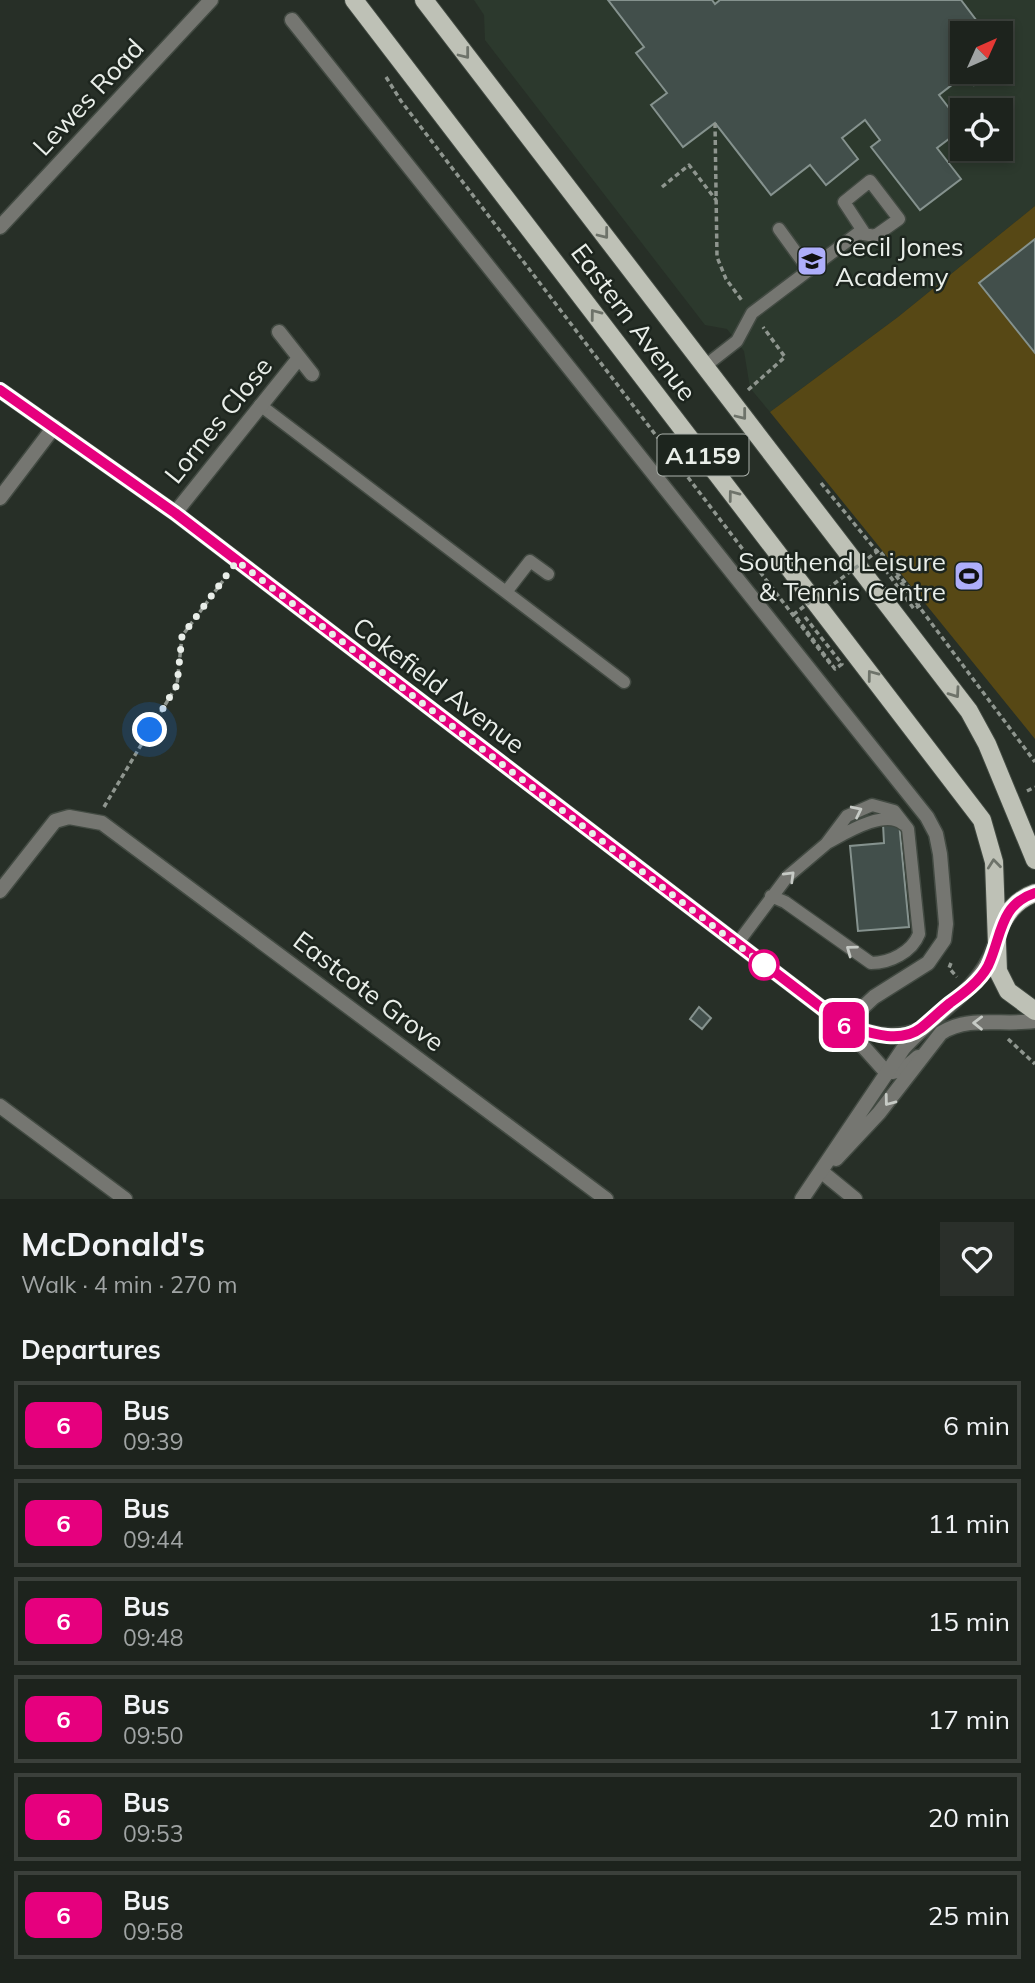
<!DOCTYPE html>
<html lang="en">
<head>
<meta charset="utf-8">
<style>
	:root { --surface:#1d231d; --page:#2a2f2a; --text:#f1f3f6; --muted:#a0a4a4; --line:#3b403b }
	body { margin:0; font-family:Mulish,sans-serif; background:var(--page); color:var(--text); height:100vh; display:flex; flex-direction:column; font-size:26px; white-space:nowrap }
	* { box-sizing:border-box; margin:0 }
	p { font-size:23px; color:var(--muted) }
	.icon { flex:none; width:38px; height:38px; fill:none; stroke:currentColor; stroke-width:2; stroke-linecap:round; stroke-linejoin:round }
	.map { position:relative; height:1199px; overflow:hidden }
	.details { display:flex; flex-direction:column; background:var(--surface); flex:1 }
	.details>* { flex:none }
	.badge { padding:0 14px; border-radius:10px; font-size:24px; line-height:46px }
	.needle { width:46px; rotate:45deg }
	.buttons { position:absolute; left:950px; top:21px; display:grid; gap:14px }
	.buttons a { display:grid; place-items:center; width:63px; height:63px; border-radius:0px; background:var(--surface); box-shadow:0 4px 10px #0003,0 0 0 2px var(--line); font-size:35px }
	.you { position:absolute; width:35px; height:35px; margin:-18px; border:5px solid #fff; border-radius:50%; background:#1a73e8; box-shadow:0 0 0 10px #1a73e833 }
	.map>.badge { position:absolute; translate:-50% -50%; box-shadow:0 0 0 4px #fff }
	h2 { padding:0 21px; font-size:26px; line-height:63px }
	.round { display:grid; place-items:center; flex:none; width:74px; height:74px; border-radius:0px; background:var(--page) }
	.summary { display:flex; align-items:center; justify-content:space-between; height:119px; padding:0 21px }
	h1 { font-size:33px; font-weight:700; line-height:52px }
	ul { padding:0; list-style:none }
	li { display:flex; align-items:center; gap:21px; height:88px; margin:0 14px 10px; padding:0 7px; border:4px solid var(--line); border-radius:0px }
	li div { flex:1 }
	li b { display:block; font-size:26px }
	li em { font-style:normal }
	li .badge { min-width:77px; font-weight:700; text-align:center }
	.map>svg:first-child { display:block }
	.built { fill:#2c392d; fill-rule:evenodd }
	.green { fill:#574815 }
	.building { fill:#424f4b; stroke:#85928e; stroke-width:2 }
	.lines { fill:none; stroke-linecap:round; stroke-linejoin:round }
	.service-casing { stroke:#424a42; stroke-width:15 }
	.minor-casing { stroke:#424a42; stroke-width:17 }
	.tertiary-casing { stroke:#424a42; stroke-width:17 }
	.primary-casing { stroke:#424a42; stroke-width:20 }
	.path { stroke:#8f968f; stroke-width:3.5; stroke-dasharray:5 3.5; stroke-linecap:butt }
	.service { stroke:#757671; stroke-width:12 }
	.minor { stroke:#757671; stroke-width:14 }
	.tertiary { stroke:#757671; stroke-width:14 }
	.primary { stroke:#bec1b6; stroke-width:18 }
	.path-bridge { stroke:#8f968f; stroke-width:3.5; stroke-dasharray:5 3.5; stroke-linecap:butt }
	.oneway { stroke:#6e736a }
	.oneway2 { stroke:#c6cac5 }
	.line-casing { stroke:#fff; stroke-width:16 }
	.line { stroke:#e6007e; stroke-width:10 }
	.walk { stroke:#e9eee9; stroke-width:7; stroke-dasharray:0 12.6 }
	.stop-dot { fill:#fff; stroke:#e6007e; stroke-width:3.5 }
	.labels { text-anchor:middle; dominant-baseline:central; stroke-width:5; stroke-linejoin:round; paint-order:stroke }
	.shield { fill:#1d251e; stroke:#acb2ac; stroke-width:2 }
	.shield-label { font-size:24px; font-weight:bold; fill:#e9eee9 }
	.street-label { font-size:26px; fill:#e9eee9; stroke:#1d251e }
	.poi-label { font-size:26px; fill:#e9eee9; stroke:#1d251e; text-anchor:start }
</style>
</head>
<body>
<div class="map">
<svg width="1035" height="1199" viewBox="0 0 1035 1199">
	<rect width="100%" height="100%" fill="#272f27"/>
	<path class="built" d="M474 0H1035V206L898 317 770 412 750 388 744 351 727 329 705 325 485 40 484 15ZM962 33H1001V72H962ZM962 110H1001V149H962Z"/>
	<path class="green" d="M1035 206V739L770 412 898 317Z"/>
	<path class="building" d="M608 0H712L715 4 720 0H961L986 33H962V72H991L974 85 966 74 939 95 962 125V129L937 148 961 179 920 210 871 147 880 140 865 120 842 138 858 159 826 185 810 165 771 195 715 123 683 147 651 105 667 93 636 53 644 47Z
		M1035 239V353L979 283Z
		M899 822 909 927 858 931 850 846 884 843 883 824Z
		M699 1007 711 1018 702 1029 690 1019Z"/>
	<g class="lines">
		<g class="service-casing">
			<path id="service" d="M779 229 808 269
				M705 366 737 341 752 313 858 233 875 236 899 219 870 181 844 202 865 234
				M260 405 624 682
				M506 592 530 561 548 574
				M827 843C844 834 885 808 903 824
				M737 944 787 877 826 844 847 816 872 805 894 811 908 829 919 934C912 952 890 963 871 963L785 902 771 896"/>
		</g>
		<g class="minor-casing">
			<path id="minor" d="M292 20 927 817 936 834 940 854 946 924 944 940 928 963 874 997 844 1025
				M0 227 211 0
				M279 332 312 374
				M0 390 175 513 844 1025 886 1072C900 1073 908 1066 918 1057
				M0 498 54 427
				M175 513 299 358
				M0 891 55 821 69 817 102 823 606 1199
				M845 1025C871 1034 893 1040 919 1030
				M0 1106 125 1199
				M822 1172 855 1199"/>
		</g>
		<g class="tertiary-casing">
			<path id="tertiary" d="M836 1159 879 1113 941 1033C969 1015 1003 1026 1035 1021
				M802 1199 903 1049C933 1014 979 992 994 947"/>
		</g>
		<g class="primary-casing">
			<path id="primary" d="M354 0 982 820 994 862 998 971 1008 991 1035 1011
				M424 0 969 711 987 744 1035 860
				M997 932C1006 914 1015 900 1035 893"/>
		</g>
		<path class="path" d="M386 77 401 101 831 665
			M715 123 717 257 726 279 743 302
			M662 187 689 165 716 200
			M748 390 785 357 763 327
			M821 483 888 565 1035 762
			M1027 791 1035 787
			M104 807 177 685 182 636 228 574
			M951 963 949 968 957 977
			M1008 1039 1035 1064"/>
		<use href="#service" class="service"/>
		<use href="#minor" class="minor"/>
		<use href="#tertiary" class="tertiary"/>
		<use href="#primary" class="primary"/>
		<path class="path-bridge" d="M805 617 842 664 835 669 794 614 879 550 922 604 914 609 884 568"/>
	</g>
	<defs><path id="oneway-chevron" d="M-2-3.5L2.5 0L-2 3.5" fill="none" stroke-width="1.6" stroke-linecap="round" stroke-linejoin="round" transform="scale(1.75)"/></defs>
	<g class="oneway">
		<use href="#oneway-chevron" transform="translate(465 54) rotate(52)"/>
		<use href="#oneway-chevron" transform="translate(604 234) rotate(52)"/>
		<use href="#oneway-chevron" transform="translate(595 314) rotate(-127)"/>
		<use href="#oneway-chevron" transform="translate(742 415) rotate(52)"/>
		<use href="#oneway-chevron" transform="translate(733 495) rotate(-127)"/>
		<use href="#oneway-chevron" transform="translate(872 675) rotate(-127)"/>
		<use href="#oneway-chevron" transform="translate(955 693) rotate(55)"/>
		<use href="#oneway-chevron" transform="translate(994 864) rotate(-96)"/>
	</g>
	<g class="oneway2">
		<use href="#oneway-chevron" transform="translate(857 811) rotate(-26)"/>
		<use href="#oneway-chevron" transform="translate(790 876) rotate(-44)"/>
		<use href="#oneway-chevron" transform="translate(851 950) rotate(-144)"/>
		<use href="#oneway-chevron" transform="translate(978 1023) rotate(-179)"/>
		<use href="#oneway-chevron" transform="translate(889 1101) rotate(127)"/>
	</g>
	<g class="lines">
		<g class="line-casing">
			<path id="line" d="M0 390 175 513 844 1025C867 1032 899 1045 921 1028 931 1020 940 1011 950 1003 964 993 980 981 988 966 1002 936 999 905 1035 893"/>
		</g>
		<use href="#line" class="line"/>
		<path class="walk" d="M150 730 177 685 182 636 237 561 764 965"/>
	</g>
	<defs>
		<g id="school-square" transform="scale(1.575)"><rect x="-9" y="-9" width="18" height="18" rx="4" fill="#aeaefb" stroke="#1d251e"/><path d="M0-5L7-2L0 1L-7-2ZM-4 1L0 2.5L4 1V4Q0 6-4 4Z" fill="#111"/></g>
		<g id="stadium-square" transform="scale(1.575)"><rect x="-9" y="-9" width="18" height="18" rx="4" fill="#aeaefb" stroke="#1d251e"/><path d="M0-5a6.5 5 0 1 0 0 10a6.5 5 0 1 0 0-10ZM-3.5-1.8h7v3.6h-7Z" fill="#111"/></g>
	</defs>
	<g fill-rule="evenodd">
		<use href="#school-square" x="812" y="261"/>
		<use href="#stadium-square" x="969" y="576"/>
	</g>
	<circle class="stop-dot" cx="764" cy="965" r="14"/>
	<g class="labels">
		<rect class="shield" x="657.5" y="434.5" width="91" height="41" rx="5"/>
		<g class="shield-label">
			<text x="703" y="455">A1159</text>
		</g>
		<g class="street-label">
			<text transform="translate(88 97) rotate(-47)">Lewes Road</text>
			<text transform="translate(634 322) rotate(53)">Eastern Avenue</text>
			<text transform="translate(218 420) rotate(-51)">Lornes Close</text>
			<text transform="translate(439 685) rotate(37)">Cokefield Avenue</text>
			<text transform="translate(369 991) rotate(37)">Eastcote Grove</text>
		</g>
		<g class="poi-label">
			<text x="835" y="246">Cecil Jones<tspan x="835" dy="30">Academy</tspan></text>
			<text x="946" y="561" text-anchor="end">Southend Leisure<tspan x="946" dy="30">&amp; Tennis Centre</tspan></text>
		</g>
	</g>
</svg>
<div class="buttons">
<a><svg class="needle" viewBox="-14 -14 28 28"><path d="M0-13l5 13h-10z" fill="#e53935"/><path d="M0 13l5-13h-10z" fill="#a0a4a4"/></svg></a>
<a><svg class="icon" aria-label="locate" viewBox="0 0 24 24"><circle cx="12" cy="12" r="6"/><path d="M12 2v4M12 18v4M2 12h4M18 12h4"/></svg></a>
</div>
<div class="you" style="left:150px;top:730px"></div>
<b class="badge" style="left:844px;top:1025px;background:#e6007e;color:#fff">6</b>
</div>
<section class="details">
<div class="summary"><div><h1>McDonald's</h1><p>Walk · 4 min · 270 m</p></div><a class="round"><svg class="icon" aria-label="heart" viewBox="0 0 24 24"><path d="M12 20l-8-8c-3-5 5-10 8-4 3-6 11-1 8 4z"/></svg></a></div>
<h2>Departures</h2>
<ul>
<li><span class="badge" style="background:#e6007e;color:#fff">6</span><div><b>Bus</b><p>09:39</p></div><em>6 min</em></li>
<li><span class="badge" style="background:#e6007e;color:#fff">6</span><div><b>Bus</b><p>09:44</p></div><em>11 min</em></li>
<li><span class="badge" style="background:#e6007e;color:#fff">6</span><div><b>Bus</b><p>09:48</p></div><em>15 min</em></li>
<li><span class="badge" style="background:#e6007e;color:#fff">6</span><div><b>Bus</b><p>09:50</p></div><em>17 min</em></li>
<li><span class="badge" style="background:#e6007e;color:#fff">6</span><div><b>Bus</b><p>09:53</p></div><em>20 min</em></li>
<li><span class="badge" style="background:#e6007e;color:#fff">6</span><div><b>Bus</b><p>09:58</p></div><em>25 min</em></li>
</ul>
</section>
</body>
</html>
